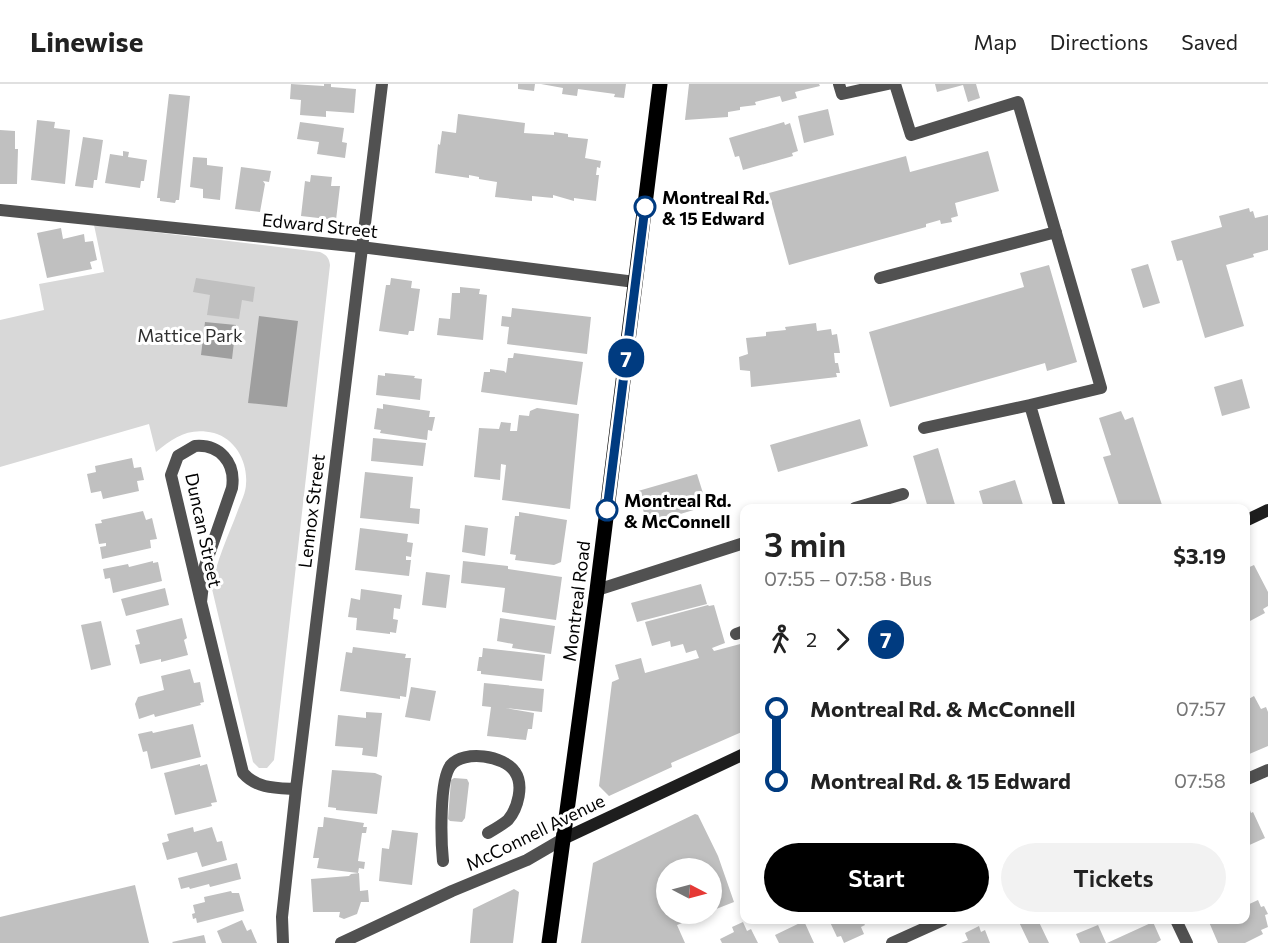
<!DOCTYPE html>
<html lang="en">
<head>
<meta charset="utf-8">
<style>
	:root { --surface:#fff; --page:#f2f2f2; --text:#222; --muted:#767676; --line:#e0e0e0; --accent:#000 }
	body { margin:0; font-family:Commissioner,sans-serif; background:var(--page); color:var(--text); height:100vh; display:flex; flex-direction:column; font-size:22px; white-space:nowrap }
	* { box-sizing:border-box; margin:0 }
	p { font-size:20px; color:var(--muted) }
	.icon { flex:none; width:33px; height:33px; fill:none; stroke:currentColor; stroke-width:2; stroke-linecap:round; stroke-linejoin:round }
	.map { position:relative; flex:1; overflow:hidden }
	.side { position:absolute; left:740px; top:420px; width:510px; height:420px; display:flex; flex-direction:column; background:var(--surface); border-radius:12px; box-shadow:0 3px 9px #0003 }
	.side>* { flex:none }
	.badge { padding:0 12px; border-radius:20px; font-size:21px; line-height:39px }
	.needle { width:39px; rotate:96deg }
	.fabs { position:absolute; left:656px; top:774px; display:grid; gap:12px }
	.fabs a { display:grid; place-items:center; width:66px; height:66px; border-radius:50%; background:var(--surface); box-shadow:0 3px 9px #0003; font-size:30px }
	.map>.badge { position:absolute; translate:-50% -50%; box-shadow:0 0 0 3px #fff }
	.legs { display:flex; align-items:center; gap:9px; height:66px; padding:0 24px; font-size:20px }
	.legs p { margin-inline-start:auto }
	.summary { display:flex; align-items:center; justify-content:space-between; height:102px; padding:0 24px }
	h1 { font-size:33px; font-weight:600; line-height:45px }
	.cta { display:flex; gap:12px; margin-top:auto; padding:12px 24px }
	.cta a { flex:1; height:69px; border-radius:36px; background:var(--accent); color:#fff; font-size:24px; font-weight:600; line-height:69px; text-align:center }
	.cta a+a { background:var(--page); color:var(--text) }
	ul { padding:0 24px; list-style:none }
	li { display:flex; align-items:center; gap:21px; height:72px; font-size:22px }
	li i { display:grid; place-items:center; width:9px; height:100%; margin:0 8px; background:currentColor }
	li i::after { content:''; width:15px; height:15px; margin:-8px; border:4px solid; border-radius:50%; background:var(--surface) }
	li p { margin-inline-start:auto }
	li:first-child i { background:linear-gradient(#0000 50%,currentColor 0) }
	li:last-child i { background:linear-gradient(currentColor 50%,#0000 0) }
	header { display:flex; align-items:center; gap:36px; box-sizing:border-box; height:84px; padding:0 30px; background:var(--surface); border-bottom:2px solid var(--line) }
	header strong { font-size:28px }
	nav { display:flex; gap:33px; margin-inline-start:auto; font-size:21px }
	.map>svg:first-child { display:block }
	.green { fill:#d8d8d8 }
	.water { fill:#9f9f9f }
	.building { fill:#c0c0c0 }
	.lines { fill:none; stroke-linecap:round; stroke-linejoin:round }
	.lane { stroke:#515151; stroke-width:12 }
	.street { stroke:#515151; stroke-width:12 }
	.secondary { stroke:#1e1e1e; stroke-width:12 }
	.primary { stroke:#000; stroke-width:15 }
	.line-1-casing { stroke:#fff; stroke-width:14 }
	.line-1 { stroke:#003b80; stroke-width:9 }
	.stop-1-dot { fill:#fff; stroke:#003b80; stroke-width:3 }
	.labels { text-anchor:middle; dominant-baseline:central; stroke-width:6; stroke-linejoin:round; paint-order:stroke }
	.stop-label { font-size:18px; font-weight:bold; fill:#000; stroke:#fff; text-anchor:start }
	.street-label { font-size:18px; fill:#000; stroke:#fff }
	.park-label { font-size:18px; fill:#2f2f2f; stroke:#fff }
</style>
</head>
<body>
<header>
<strong>Linewise</strong>
<nav><a>Map</a><a>Directions</a><a>Saved</a></nav>
</header>
<div class="map">
<svg width="1268" height="859" viewBox="0 0 1268 859">
	<rect width="100%" height="100%" fill="#fff"/>
	<path class="green" d="M94 141 320 168C327 171 329 174 330 181L274 676 267 684H259L253 678 212 505C215 478 229 451 238 426 241 418 246 408 246 400 248 379 236 355 214 349 189 343 174 353 156 368L149 340 0 383V236L44 226 39 200 104 188Z"/>
	<path class="water" d="M259 232 298 237 287 323 248 319Z
		M205 238 236 241 232 275 201 271Z"/>
	<path class="building" d="M291 0 324 2V0H331V3L356 5 354 29 326 27V33L300 31 301 16 290 15Z
		M518 0H535L534 7 518 5Z
		M541 0H626L624 14 614 13 615 10 578 5 577 12 562 10 563 4Z
		M689 0H819L820 2 795 8 797 14 782 18 780 12 755 18 756 21 740 23V26L728 28V33L685 36Z
		M935 0H976L980 14 968 18 963 1 937 8Z
		M169 10 190 12 179 116H176L175 119 160 117V114H157Z
		M828 25 834 51 804 59 798 32Z
		M458 30 525 39 524 49 554 51V48L568 50V53L588 55 585 74 601 77 600 84 597 83 596 91H599L596 117 574 114V117L553 111V114L532 112V117L495 113 497 98 479 95V93L469 91V94L435 89 438 60 440 61 442 47 456 49Z
		M37 36 55 38 54 44 70 46 65 100 31 96Z
		M300 38 344 44 342 58 347 59 345 74 317 70 319 58 297 55Z
		M784 38 785 41 790 39 798 67 792 69 793 72 743 86 739 72 735 73 729 54Z
		M0 46 15 47V65H18L17 100H0Z
		M83 53 103 56 97 96H94L93 104 75 102Z
		M123 67 129 68 128 73 147 76 144 97H141L140 104 105 99 110 70 123 72Z
		M988 67 999 107 955 119 958 132 951 134 952 138 941 140 940 136 926 140V143L789 181 769 109 906 72 910 88Z
		M193 73 207 74V81L223 83 220 116 203 114V105L190 103Z
		M241 83 271 87 269 98 263 97 265 100 260 128 235 125Z
		M311 91 332 93 331 102H340L336 136 301 132 305 97 310 98Z
		M1249 124 1250 128 1253 127 1255 134 1268 131V166L1253 170 1254 173 1226 181 1244 242 1205 254 1182 176 1177 177 1171 157 1222 143 1219 132Z
		M61 144 63 155 84 150 85 158 93 157 97 176 90 178 92 185 47 194 37 149Z
		M1148 180 1160 219 1143 224 1131 185Z
		M1049 181 1077 278 1047 287 1045 279 890 323 869 248 1024 203 1020 189Z
		M196 194 255 203 253 218 242 216 239 235 207 231 210 211 193 208Z
		M391 194 412 197 411 204 420 205 414 247H409L408 251 379 247 386 201H390Z
		M460 203 480 205 479 210 487 211 483 256 437 251 439 234 450 235 452 209H460Z
		M512 224 591 233 587 270 507 260 509 243 501 242 502 232 511 233Z
		M816 239 817 247 831 245 832 251 837 250 840 269H834L835 279H838L840 289H836L837 293 751 303 750 287 740 286 739 273 748 270 746 254 766 252V248L786 246 785 243Z
		M514 269 583 278 577 321 481 308 484 288H490V285L504 287 506 289 508 274H513Z
		M385 289 415 292 414 294 422 295 420 316 376 311 378 291 385 292Z
		M1242 295 1250 324 1222 332 1214 303Z
		M383 320 430 327 429 333H435L432 347 428 346 427 356 380 349 381 346 374 345 377 324 383 325Z
		M537 324 579 330 570 425 502 416 506 381 501 380 500 396 474 393 479 344 499 345 501 338 511 339 510 347H517L519 331 529 332 530 327Z
		M1121 327 1125 336 1133 333 1163 424H1120L1103 373 1111 371 1099 334Z
		M860 335 868 362 778 388 770 361Z
		M373 354 426 359 423 382 371 377Z
		M938 364 956 424H928L913 372Z
		M132 374 134 384 141 383 144 396 137 397 139 407 103 415 101 407 91 409 87 390 96 388 95 382Z
		M365 388 413 393 410 424 420 425 419 440 360 434Z
		M697 390 707 422 647 440 638 407Z
		M1015 396 1024 424H984L979 407Z
		M143 427 146 436 152 434 157 455 150 456 151 464 102 475 100 463 106 462V459L99 460 95 440 102 439 101 436Z
		M519 428 567 436 561 478 554 481 515 476 516 471 510 470 515 432H519Z
		M465 441 488 444 485 472 462 468Z
		M360 444 408 450 407 458 413 459 411 473 406 472V476H411L409 492 355 486Z
		M153 477V479L158 478 162 497 113 509 110 494 105 495 103 485 128 480 129 483Z
		M463 477 508 482V485L562 493 556 536 502 528 505 504 461 499Z
		M1254 481 1268 508V522L1263 525 1265 529 1250 537 1248 532 1245 534V485Z
		M426 488 450 491 446 524 422 521Z
		M701 500 707 520 637 538 631 519Z
		M165 504 169 521 126 532 121 515Z
		M361 505 402 511 400 525 394 524 393 535 398 536 396 549 390 548V550L356 546 357 534 348 533 351 514 360 516Z
		M708 521 709 522 714 521 725 559 712 564 714 567 744 559V647L671 679 672 683 609 712 599 702 612 598 619 595 615 581 641 574 645 589 699 574 696 566 686 569 683 560 671 563 670 557 652 562 645 538Z
		M182 534 187 554 184 556 188 571 161 578V575L140 580 135 561 140 560 136 546Z
		M500 534 555 542 551 570 512 564 513 560 497 557Z
		M101 537 111 581 91 586 81 541Z
		M353 563 406 570 405 574H411L406 613 400 612V615L340 607 346 568 352 569Z
		M483 564 545 571 542 597 481 590V587H477L479 573H482Z
		M190 585 194 599 200 598 204 618 200 619 201 621 155 633 154 630 139 635 135 620 138 613 164 606 161 592Z
		M484 599 544 605 542 628 505 624 534 629 532 645H528L526 656 487 652 491 623 482 622Z
		M411 603 436 607 430 637 405 633Z
		M1254 612 1261 625 1266 623 1268 628V662L1247 671 1245 666V617Z
		M366 628 382 629 377 673 362 671 363 664 335 662 338 631 366 634Z
		M193 640 201 673 151 685 147 667 143 668 138 650 152 647 153 649Z
		M200 680V682L207 680 217 718 211 719 212 722 175 731 164 689Z
		M332 686 375 689 382 692 377 730 336 726V724L328 723Z
		M454 694 467 695 469 699 465 734 462 738 450 737 448 735 451 696Z
		M1249 723 1251 729 1253 728 1265 754 1245 763V725Z
		M695 730 698 731 718 772 734 818 711 827V784H666V830H705L677 841 685 859H581L593 779Z
		M324 733 364 739 363 743H367L366 749H362L358 777 365 778 364 785 359 784 358 789 317 784 319 774H313L318 743H323Z
		M193 743 194 748 212 743 217 758 222 757 227 776 202 783 197 768 167 776 162 759 169 757 167 750Z
		M392 746 418 749 412 801 379 797 382 764 389 765Z
		M237 779 241 795 210 803 209 800 190 805 189 803 181 805 178 794Z
		M359 789 360 807 368 806 369 818H361L357 830 344 835 339 833 340 828H313L311 795 349 792 351 790Z
		M135 801 149 859H0V833Z
		M514 805 519 808 513 859H470L473 825Z
		M231 807 232 809H239L244 827 197 839 196 834 193 835 192 830 195 829 193 821 205 818 204 813Z
		M1258 816 1261 823 1264 822 1268 830 1265 831 1268 843 1261 846 1263 850 1245 859H1218L1209 838 1215 836H1245V822Z
		M242 836 247 847 251 845 257 859H222L217 847Z
		M829 836H862L865 841 861 843 864 850 844 859 841 852 837 853Z
		M1018 836H1038L1049 859H1029Z
		M804 837 814 859H779L775 851Z
		M743 838 747 847 751 845 758 859H722L720 855 734 848 732 843Z
		M1153 838 1161 856 1156 859H1107Z
		M1098 841 1106 859H1080L1076 850Z
		M979 842 981 848 985 846 990 859H961L968 856 965 849Z
		M204 851 206 859H173L172 858Z"/>
	<g class="lines">
		<path class="lane" d="M839 0 842 10 888 0
			M895 0 911 51 1018 18 1101 304 1030 321 1060 424
			M880 194 1056 148
			M924 344 1030 321
			M855 424 903 410
			M597 506 744 459
			M736 550 744 547
			M443 777C441 758 439 695 451 681 464 666 504 671 515 688 524 701 518 724 508 736 502 741 495 745 488 749"/>
		<path class="street" d="M0 126 361 163 635 198
			M195 362C219 360 236 378 232 404L205 482 201 518 171 391 178 372Z
			M201 518 243 689C257 705 277 704 296 705
			M1245 696 1268 686
			M1176 836 1187 859
			M283 859 282 833 296 705 382 0
			M341 859 452 807 527 776 563 755
			M892 859 943 836"/>
		<path class="secondary" d="M1245 437 1268 426
			M563 755 744 670"/>
		<path class="primary" d="M549 859 597 506 660 0"/>
	</g>
	<g class="lines">
		<g class="line-1-casing">
			<path id="line-1" d="M607 426 645 123"/>
		</g>
		<use href="#line-1" class="line-1"/>
	</g>
	<g class="stop-1-dot">
		<circle cx="645" cy="123" r="10"/>
		<circle cx="607" cy="426" r="10"/>
	</g>
	<g class="labels">
		<g class="stop-label">
			<text x="662" y="113">Montreal Rd.<tspan x="662" dy="21">&amp; 15 Edward</tspan></text>
			<text x="624" y="416">Montreal Rd.<tspan x="624" dy="21">&amp; McConnell</tspan></text>
		</g>
		<g class="street-label">
			<text transform="translate(320 141) rotate(6)">Edward Street</text>
			<text transform="translate(311 427) rotate(-83)">Lennox Street</text>
			<text transform="translate(204 446) rotate(78)">Duncan Street</text>
			<text transform="translate(576 517) rotate(-83)">Montreal Road</text>
			<text transform="translate(535 748) rotate(-26)">McConnell Avenue</text>
		</g>
		<g class="park-label">
			<text x="190" y="251">Mattice Park</text>
		</g>
	</g>
</svg>
<div class="fabs">
<a><svg class="needle" viewBox="-14 -14 28 28"><path d="M0-13l5 13h-10z" fill="#e53935"/><path d="M0 13l5-13h-10z" fill="#767676"/></svg></a>
</div>
<b class="badge" style="left:626px;top:274px;background:#003b80;color:#fff">7</b>
<section class="side">
<div class="summary"><div><h1>3 min</h1><p>07:55 – 07:58 · Bus</p></div><b>$3.19</b></div>
<div class="legs"><svg class="icon" aria-label="walk" viewBox="0 0 24 24"><circle cx="13" cy="4" r="2"/><path d="M13 8l-2 6 4 7M11 14l-3 7M7 12l3-4h3l4 4"/></svg>2<svg class="icon" aria-label="forward" viewBox="0 0 24 24"><path d="M9 5l7 7-7 7"/></svg><b class="badge" style="background:#003b80;color:#fff">7</b></div>
<ul>
<li><i style="color:#003b80"></i><b>Montreal Rd. &amp; McConnell</b><p>07:57</p></li>
<li><i style="color:#003b80"></i><b>Montreal Rd. &amp; 15 Edward</b><p>07:58</p></li>
</ul>
<div class="cta"><a>Start</a><a>Tickets</a></div>
</section>
</div>
</body>
</html>
